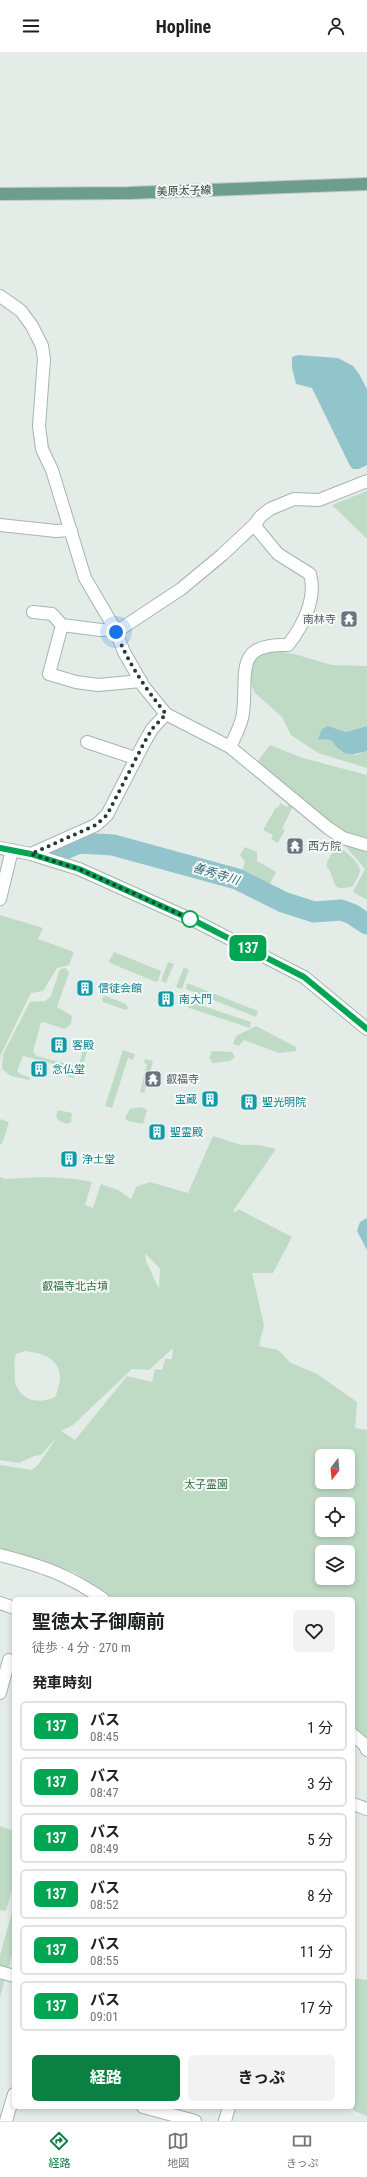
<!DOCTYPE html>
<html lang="ja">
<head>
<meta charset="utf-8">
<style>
	:root { --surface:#fff; --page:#f2f2f2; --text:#202124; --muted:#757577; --line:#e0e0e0; --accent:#0b8043 }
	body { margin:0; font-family:"Roboto Condensed","Noto Sans JP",sans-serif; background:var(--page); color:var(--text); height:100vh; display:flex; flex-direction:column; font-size:15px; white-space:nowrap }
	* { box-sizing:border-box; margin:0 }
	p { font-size:13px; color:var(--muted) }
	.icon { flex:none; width:22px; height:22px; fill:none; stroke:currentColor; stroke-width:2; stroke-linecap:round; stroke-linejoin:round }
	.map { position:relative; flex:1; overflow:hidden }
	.details { position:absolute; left:12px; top:1545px; width:343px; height:512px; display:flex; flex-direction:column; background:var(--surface); border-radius:6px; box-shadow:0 2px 6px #0003 }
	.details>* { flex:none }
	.badge { padding:0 8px; border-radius:6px; font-size:14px; line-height:26px }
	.needle { width:26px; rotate:196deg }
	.tools { position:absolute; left:315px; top:1397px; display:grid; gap:8px }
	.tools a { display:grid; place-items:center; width:40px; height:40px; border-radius:6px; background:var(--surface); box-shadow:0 2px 6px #0003; font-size:20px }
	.you { position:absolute; width:20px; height:20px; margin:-10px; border:3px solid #fff; border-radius:50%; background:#1a73e8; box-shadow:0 0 0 6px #1a73e833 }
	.map>.badge { position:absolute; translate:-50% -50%; box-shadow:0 0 0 2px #fff }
	h2 { padding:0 20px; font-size:15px; line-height:36px }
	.round { display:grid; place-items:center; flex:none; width:42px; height:42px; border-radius:6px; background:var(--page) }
	.overview { display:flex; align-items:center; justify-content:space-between; height:68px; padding:0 20px }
	h1 { font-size:19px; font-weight:700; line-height:30px }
	.button { display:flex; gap:8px; margin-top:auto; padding:8px 20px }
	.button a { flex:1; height:46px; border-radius:6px; background:var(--accent); color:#fff; font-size:16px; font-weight:700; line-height:46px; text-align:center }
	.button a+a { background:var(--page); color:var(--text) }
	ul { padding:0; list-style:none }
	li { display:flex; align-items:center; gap:12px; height:50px; margin:0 8px 6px; padding:0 12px; border:2px solid var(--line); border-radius:6px }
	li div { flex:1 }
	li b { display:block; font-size:15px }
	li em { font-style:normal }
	li .badge { min-width:44px; font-weight:700; text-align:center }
	header { display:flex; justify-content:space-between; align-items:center; height:52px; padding:0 20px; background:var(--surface); font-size:18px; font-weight:700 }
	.dock { display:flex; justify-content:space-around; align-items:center; height:56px; border-top:1px solid var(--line); background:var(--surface); font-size:11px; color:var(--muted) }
	.dock a { display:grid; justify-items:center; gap:2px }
	.dock .active { color:var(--accent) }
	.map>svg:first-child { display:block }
	.green { fill:#bfdbc6; fill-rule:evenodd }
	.water { fill:#92c4cb }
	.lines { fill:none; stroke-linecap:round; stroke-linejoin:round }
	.river { stroke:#92c4cb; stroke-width:21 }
	.street-casing { stroke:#a7b4af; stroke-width:14 }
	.secondary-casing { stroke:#a3b6af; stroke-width:14 }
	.primary-casing { stroke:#c2c8c6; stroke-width:14 }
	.street { stroke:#fff; stroke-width:12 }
	.secondary { stroke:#fff; stroke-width:12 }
	.primary { stroke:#6d9d8e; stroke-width:12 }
	.line-casing { stroke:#fff; stroke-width:9 }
	.line { stroke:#00a651; stroke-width:6 }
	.walk { stroke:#253c35; stroke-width:4; stroke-dasharray:0 7.2 }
	.stop-dot { fill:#fff; stroke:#00a651; stroke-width:2 }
	.labels { text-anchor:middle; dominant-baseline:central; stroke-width:4; stroke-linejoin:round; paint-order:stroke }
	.street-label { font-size:11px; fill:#253c35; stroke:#f4f9f6 }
	.worship-label { font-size:11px; fill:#5b616d; stroke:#f4f9f6; text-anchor:start }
	.culture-label { font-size:11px; fill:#0d838f; stroke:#f4f9f6; text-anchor:start }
	.park-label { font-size:11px; fill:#346e48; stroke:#f4f9f6 }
	.water-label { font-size:12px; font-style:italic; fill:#266871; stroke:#f4f9f6 }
</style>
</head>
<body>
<header><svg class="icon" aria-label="menu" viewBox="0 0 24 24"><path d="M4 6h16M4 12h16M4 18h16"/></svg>Hopline<svg class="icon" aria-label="person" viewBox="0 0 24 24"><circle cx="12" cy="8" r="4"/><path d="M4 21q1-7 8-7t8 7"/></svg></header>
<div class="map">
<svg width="367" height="2069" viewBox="0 0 367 2069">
	<rect width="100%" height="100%" fill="#e4ece8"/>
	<path class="green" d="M367 439V487L332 453Z
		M275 599 294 602 332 613 367 614V674L346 680 328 674 321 687 332 688 341 700 356 703 367 699V716L318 701 291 683 282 665 255 641 248 626C253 609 256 600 275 599Z
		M270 693 303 706 367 723V848L353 840 365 817 340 788 255 713Z
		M280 751 287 755 289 752 293 754 282 777 285 778 278 791 271 787 273 783 263 778 276 755 278 756Z
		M245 795 257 800V809L276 820 268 836 265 837 240 824 245 810 240 803Z
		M338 795C344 797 361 812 360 819 359 824 355 830 353 834 329 842 337 827 327 815V810L334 797Z
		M0 863 43 876 38 887 74 900 69 913 57 916 43 939 31 941 1 1002 0 1009Z
		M114 900 161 919 158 929 156 930 110 911 109 909Z
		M168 910 174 912 166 931 161 929Z
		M184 915 189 918 182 937 176 935Z
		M66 916 69 921 57 955 72 964 71 972 65 977 43 970 41 971 33 999 36 1004 76 1014 79 1013 85 991 88 990 89 993 81 1020 73 1026 65 1024 58 1013 23 1004 17 1019 20 1022 29 1025 30 1028 11 1024 2 1017 3 1002 30 950 45 949 51 944 60 917Z
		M187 931 258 959 256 965 186 937Z
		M106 944 126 952 128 956 126 958 103 950 102 945Z
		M191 950 251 970 250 976 189 956 187 953Z
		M256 974 296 995V999L279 1001 244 988 239 994 233 992 236 984Z
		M123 998 135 1002 133 1008 128 1006 112 1056 105 1054Z
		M212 999 232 1000 235 1005 230 1009 213 1011 209 1006Z
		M145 1007 153 1009 144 1041 140 1040 147 1012 144 1011Z
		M142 1055 147 1058 143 1072 128 1069 125 1066 130 1057Z
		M58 1058 72 1061 71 1070 67 1072 58 1068 56 1064Z
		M0 1067 9 1070 2 1092H0Z
		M213 1084 241 1093H259L276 1097 233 1159 236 1160 238 1157 292 1185 273 1221H252L264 1273 259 1294 278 1298 291 1311 317 1322 357 1350 355 1376 367 1378V1687L353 1677V1547H114L74 1520 0 1496V1413L32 1418 38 1413 57 1385 41 1403 34 1404 19 1411 0 1408V1125L5 1127 46 1125 76 1127 92 1130 85 1153 93 1156 101 1132 118 1138 131 1147 136 1135 150 1130 188 1141ZM145 1201 160 1217 159 1237 146 1209ZM173 1296 172 1307H165L162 1318 155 1317 152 1330 127 1324 75 1388 61 1379 73 1373 132 1317 149 1318ZM25 1299C43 1301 60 1306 60 1327 59 1333 58 1339 55 1345 40 1352 23 1350 16 1333 14 1328 15 1322 15 1317 14 1311 14 1308 16 1302ZM322 1404H348V1430H322ZM322 1452H348V1478H322ZM322 1500H348V1526H322Z
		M0 1774 14 1779V1830L6 1859 0 1858Z
		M14 1853V1895L0 1945V1903Z
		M353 1926 367 1928V2064L354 2059 353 2055Z"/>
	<path class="water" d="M298 303 338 306 353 314 359 322 367 337V413L359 417H353L350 414 312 336 296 332 292 316V305Z
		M328 674 346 680 367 674V699C348 704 344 705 331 688L318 687 322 677Z
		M367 1166V1198L357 1179 360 1170Z"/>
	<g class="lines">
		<path class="river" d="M60 799 79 791 113 793 237 827 283 850 314 860 341 858 352 862 367 872"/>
		<g class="street-casing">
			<path id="street" d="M0 244 21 259 32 274 42 294 44 307 39 374 42 397 52 418 85 526 115 577 124 600 144 635 166 662 230 695 328 776 343 786 367 793
				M0 473 56 479 71 478
				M33 560 52 562 62 573 101 578 115 577
				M62 573 49 622 76 630 98 633 141 629
				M116 580 181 537 222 503 254 473 261 464 270 457 294 447 319 448 367 429
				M87 690 135 706
				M230 695C235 684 242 672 243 661 248 621 233 591 288 593 303 574 317 546 310 522L278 502 254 473
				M31 802 96 773 107 763 144 691 152 677 166 662
				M0 847 12 798
				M0 1503C42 1514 67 1522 103 1547
				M0 1551 14 1556
				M0 1641 9 1608
				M353 1683 364 1692 367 1698
				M353 1752 367 1757
				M143 2055 195 2069
				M6 2069 14 2042"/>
		</g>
		<g class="secondary-casing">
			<path id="secondary" d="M0 796 31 802 79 817 197 870 304 925 367 977
				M0 1920 14 1924
				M225 2069 229 2055"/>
		</g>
		<g class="primary-casing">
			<path id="primary" d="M0 142 129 141 367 132"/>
		</g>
		<use href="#street" class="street"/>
		<use href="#secondary" class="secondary"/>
		<use href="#primary" class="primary"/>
	</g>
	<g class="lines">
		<g class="line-casing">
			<path id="line" d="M0 796 31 802 79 817 197 870 304 925 367 977"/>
		</g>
		<use href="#line" class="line"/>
		<path class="walk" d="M116 580C128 611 145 636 166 662L152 677 144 691 107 763 96 773 31 802 79 817 197 870 190 867"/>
	</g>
	<defs>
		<g id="temple-square" transform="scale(0.9)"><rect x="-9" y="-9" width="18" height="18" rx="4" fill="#6b7280" stroke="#f4f9f6"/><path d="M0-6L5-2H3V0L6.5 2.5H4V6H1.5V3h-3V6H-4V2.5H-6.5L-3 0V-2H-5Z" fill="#fff"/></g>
		<g id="building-square" transform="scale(0.9)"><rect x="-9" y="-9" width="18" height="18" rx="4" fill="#0f9aa8" stroke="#f4f9f6"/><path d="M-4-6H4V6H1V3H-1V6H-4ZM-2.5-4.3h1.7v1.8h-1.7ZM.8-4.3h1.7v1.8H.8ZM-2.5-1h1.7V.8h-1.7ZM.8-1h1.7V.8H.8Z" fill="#fff"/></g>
	</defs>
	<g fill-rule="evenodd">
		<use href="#temple-square" x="349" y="567"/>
		<use href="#temple-square" x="295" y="794"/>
		<use href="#building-square" x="85" y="936"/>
		<use href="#building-square" x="166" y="947"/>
		<use href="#building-square" x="59" y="993"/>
		<use href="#building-square" x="39" y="1017"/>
		<use href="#temple-square" x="153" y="1027"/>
		<use href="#building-square" x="210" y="1047"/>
		<use href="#building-square" x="249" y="1050"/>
		<use href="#building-square" x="157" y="1080"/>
		<use href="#building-square" x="69" y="1107"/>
	</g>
	<circle class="stop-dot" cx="190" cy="867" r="8"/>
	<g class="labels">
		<g class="street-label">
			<text transform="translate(184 139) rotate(-2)">美原太子線</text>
		</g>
		<g class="worship-label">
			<text x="336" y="567" text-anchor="end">南林寺</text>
			<text x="308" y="794">西方院</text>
			<text x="166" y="1027">叡福寺</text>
		</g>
		<g class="culture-label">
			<text x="98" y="936">信徒会館</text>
			<text x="179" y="947">南大門</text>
			<text x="72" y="993">客殿</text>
			<text x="52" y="1017">念仏堂</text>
			<text x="197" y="1047" text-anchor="end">宝蔵</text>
			<text x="262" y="1050">聖光明院</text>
			<text x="170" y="1080">聖霊殿</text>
			<text x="82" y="1107">浄土堂</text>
		</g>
		<g class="park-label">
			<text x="75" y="1234">叡福寺北古墳</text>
			<text x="206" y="1432">太子霊園</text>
		</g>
		<g class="water-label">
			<text transform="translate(216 822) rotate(17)">善秀寺川</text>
		</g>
	</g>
</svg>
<div class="tools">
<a><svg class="needle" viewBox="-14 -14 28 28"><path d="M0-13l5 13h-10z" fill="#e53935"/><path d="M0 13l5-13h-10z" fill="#757577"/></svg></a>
<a><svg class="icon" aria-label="locate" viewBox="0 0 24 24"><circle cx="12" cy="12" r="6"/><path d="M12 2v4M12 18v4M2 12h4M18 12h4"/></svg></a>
<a><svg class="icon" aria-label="layers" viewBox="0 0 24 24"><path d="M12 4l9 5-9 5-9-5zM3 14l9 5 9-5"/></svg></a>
</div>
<div class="you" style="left:116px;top:580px"></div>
<b class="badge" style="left:248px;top:896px;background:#00a651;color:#fff">137</b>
<section class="details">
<div class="overview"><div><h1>聖徳太子御廟前</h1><p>徒歩 · 4 分 · 270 m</p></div><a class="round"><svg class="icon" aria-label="heart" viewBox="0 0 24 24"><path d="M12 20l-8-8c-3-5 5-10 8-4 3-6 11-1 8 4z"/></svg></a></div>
<h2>発車時刻</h2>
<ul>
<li><span class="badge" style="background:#00a651;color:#fff">137</span><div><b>バス</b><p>08:45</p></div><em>1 分</em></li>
<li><span class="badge" style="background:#00a651;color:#fff">137</span><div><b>バス</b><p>08:47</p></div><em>3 分</em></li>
<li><span class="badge" style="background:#00a651;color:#fff">137</span><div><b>バス</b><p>08:49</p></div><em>5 分</em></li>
<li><span class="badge" style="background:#00a651;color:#fff">137</span><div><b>バス</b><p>08:52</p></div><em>8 分</em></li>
<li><span class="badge" style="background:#00a651;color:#fff">137</span><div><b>バス</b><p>08:55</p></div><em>11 分</em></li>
<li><span class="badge" style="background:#00a651;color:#fff">137</span><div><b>バス</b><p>09:01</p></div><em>17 分</em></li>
</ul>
<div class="button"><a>経路</a><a>きっぷ</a></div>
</section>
</div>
<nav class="dock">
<a class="active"><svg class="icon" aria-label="directions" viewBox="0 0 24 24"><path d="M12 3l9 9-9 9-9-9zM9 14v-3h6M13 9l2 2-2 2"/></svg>経路</a>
<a><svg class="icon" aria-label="map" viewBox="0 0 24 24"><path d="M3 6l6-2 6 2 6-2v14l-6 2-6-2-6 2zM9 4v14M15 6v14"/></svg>地図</a>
<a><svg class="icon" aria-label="tickets" viewBox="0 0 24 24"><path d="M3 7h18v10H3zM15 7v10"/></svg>きっぷ</a>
</nav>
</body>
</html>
